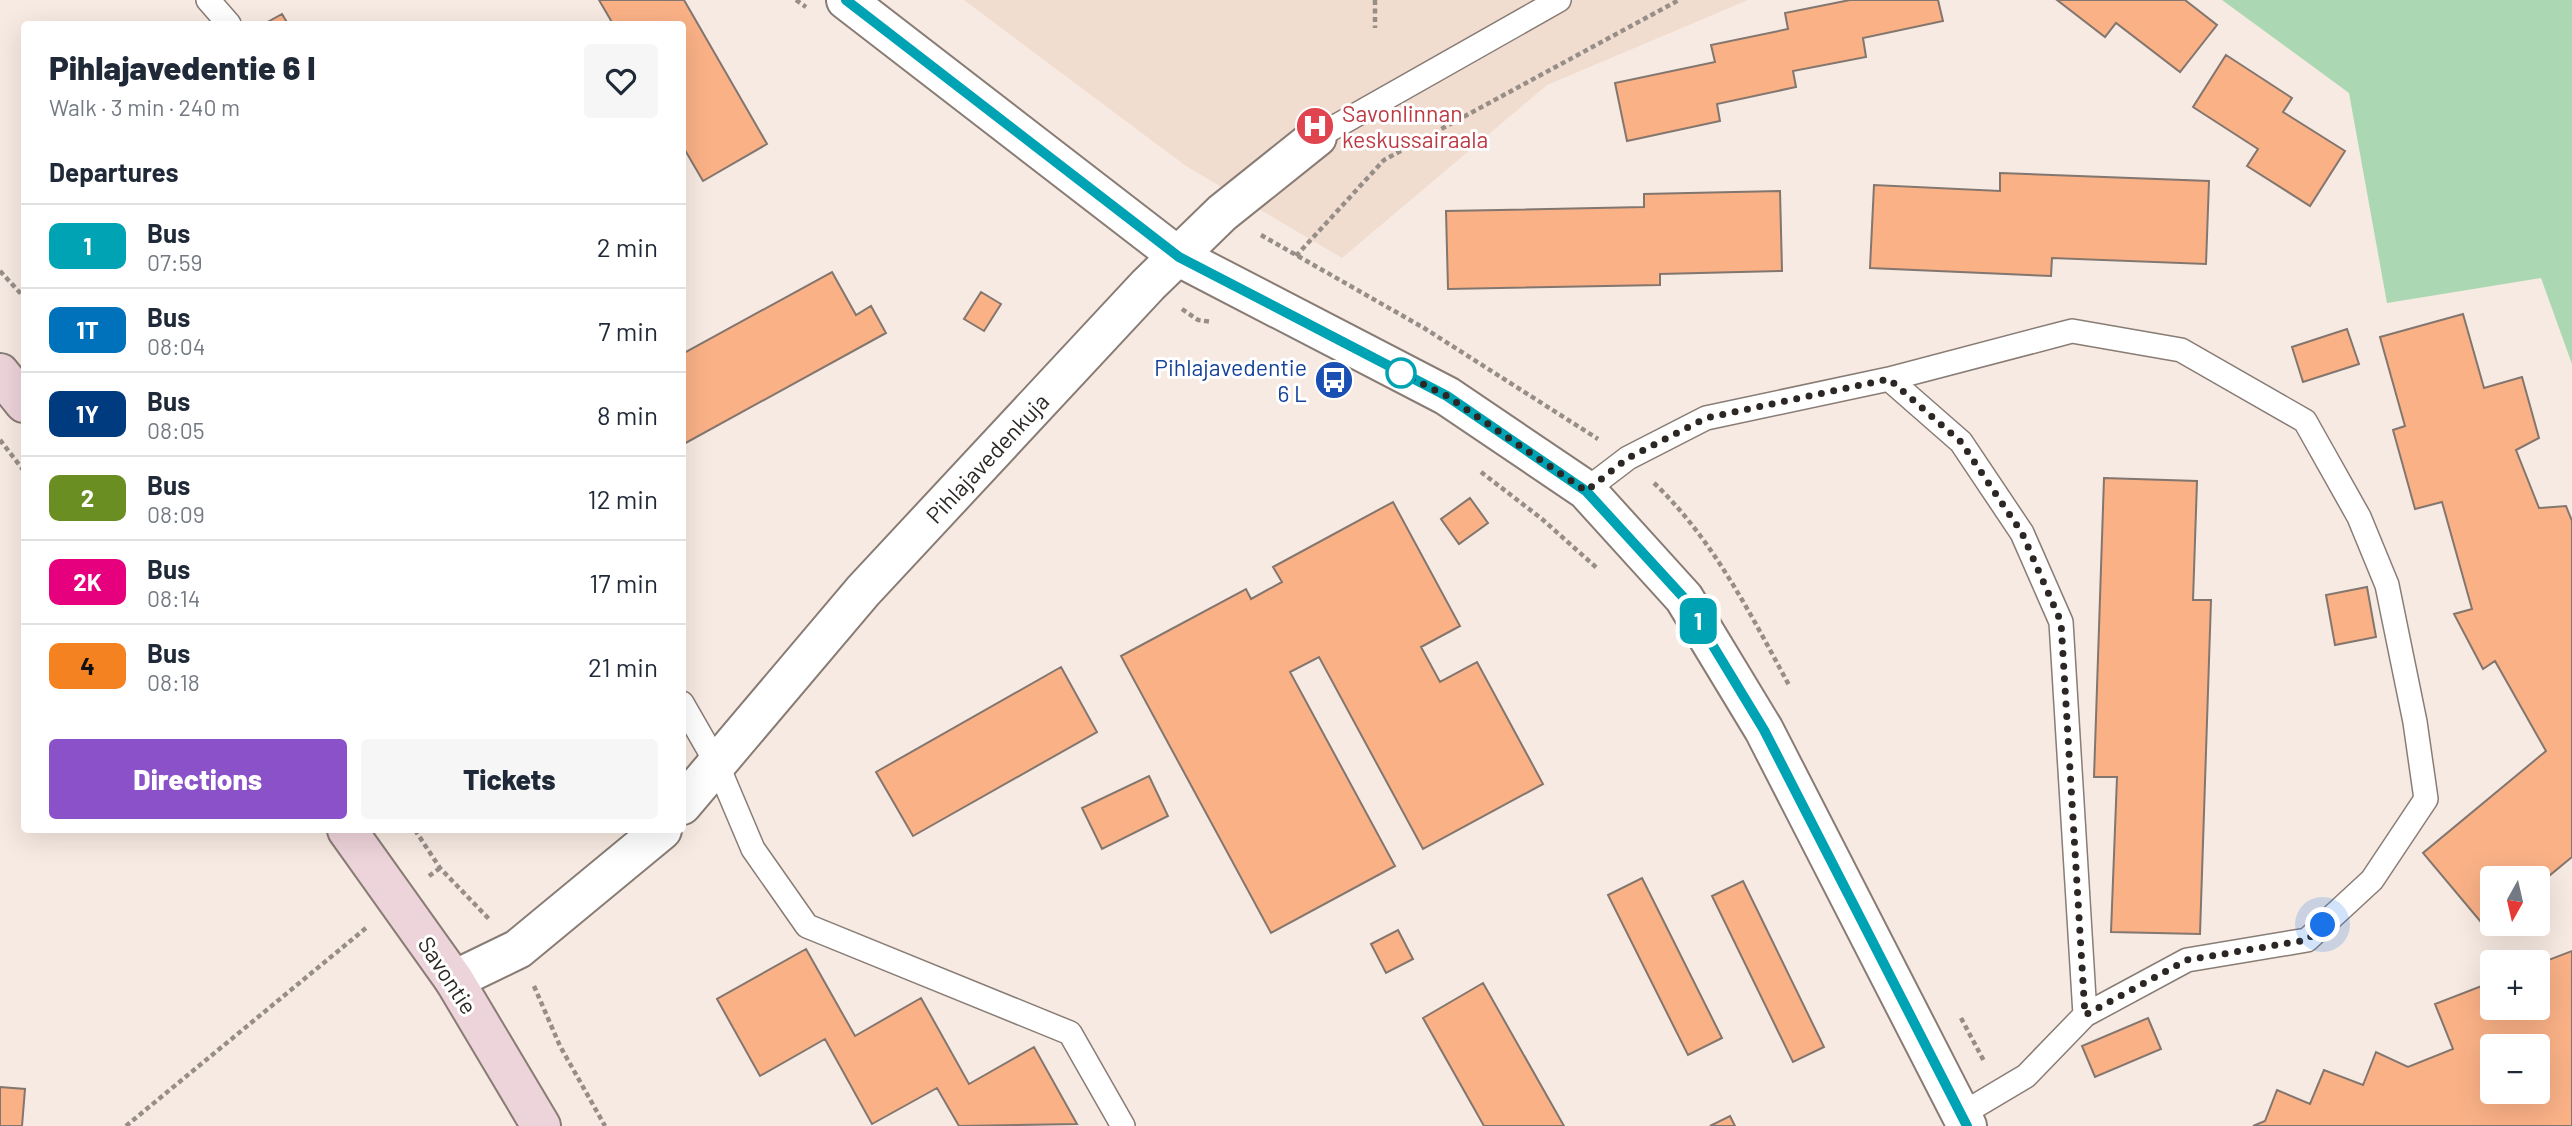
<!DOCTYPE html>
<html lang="en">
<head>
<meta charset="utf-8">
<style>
	:root { --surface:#fff; --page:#f6f6f7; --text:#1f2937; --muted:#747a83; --line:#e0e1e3; --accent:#8a51c8 }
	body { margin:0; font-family:Barlow,sans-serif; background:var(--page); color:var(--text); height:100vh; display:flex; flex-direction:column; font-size:26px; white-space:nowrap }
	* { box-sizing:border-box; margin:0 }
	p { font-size:23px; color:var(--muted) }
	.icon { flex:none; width:38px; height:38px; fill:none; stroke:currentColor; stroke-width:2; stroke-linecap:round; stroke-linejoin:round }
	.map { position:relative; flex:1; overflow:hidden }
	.drawer { position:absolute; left:21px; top:21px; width:665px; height:812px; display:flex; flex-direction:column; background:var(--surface); border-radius:7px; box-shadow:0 7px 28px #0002 }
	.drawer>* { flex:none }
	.badge { padding:0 14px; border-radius:10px; font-size:24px; line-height:46px }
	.needle { width:46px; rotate:188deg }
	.controls { position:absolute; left:2480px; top:866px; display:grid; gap:14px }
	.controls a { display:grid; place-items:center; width:70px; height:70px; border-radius:7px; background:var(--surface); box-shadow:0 7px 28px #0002; font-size:35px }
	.you { position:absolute; width:35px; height:35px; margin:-18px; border:5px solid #fff; border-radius:50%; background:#1a73e8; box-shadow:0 0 0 10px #1a73e833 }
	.map>.badge { position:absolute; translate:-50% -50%; box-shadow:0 0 0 4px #fff }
	h2 { padding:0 28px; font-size:26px; line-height:63px }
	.round { display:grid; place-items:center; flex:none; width:74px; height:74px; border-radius:7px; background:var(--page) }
	.head { display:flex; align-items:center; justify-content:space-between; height:119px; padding:0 28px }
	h1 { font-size:33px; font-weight:800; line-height:52px }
	.cta { display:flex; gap:14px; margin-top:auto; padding:14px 28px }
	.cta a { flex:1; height:80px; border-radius:7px; background:var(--accent); color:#fff; font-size:28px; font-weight:800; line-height:80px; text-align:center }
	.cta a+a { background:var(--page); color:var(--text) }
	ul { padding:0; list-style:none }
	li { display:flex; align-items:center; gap:21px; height:84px; padding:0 28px; border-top:2px solid var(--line) }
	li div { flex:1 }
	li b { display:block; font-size:26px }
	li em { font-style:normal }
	li .badge { min-width:77px; font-weight:700; text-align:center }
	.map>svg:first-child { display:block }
	.built { fill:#f1dcd0 }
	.green { fill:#abd8b2 }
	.building { fill:#fab186; stroke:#82766f; stroke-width:2; fill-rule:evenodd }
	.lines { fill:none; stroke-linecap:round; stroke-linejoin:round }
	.lane-casing { stroke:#887c75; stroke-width:26 }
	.street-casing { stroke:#887c75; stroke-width:42 }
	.secondary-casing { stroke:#887c75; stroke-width:42 }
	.path { stroke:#978e88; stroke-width:4.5; stroke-dasharray:5 3.5; stroke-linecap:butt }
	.lane { stroke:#fff; stroke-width:23 }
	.street { stroke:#fff; stroke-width:38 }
	.secondary { stroke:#edd3da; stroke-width:38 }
	.line-casing { stroke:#fff; stroke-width:16 }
	.line { stroke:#00a3b4; stroke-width:10 }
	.walk { stroke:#2c2724; stroke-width:7; stroke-dasharray:0 12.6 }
	.stop-dot { fill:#fff; stroke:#00a3b4; stroke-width:3.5 }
	.labels { text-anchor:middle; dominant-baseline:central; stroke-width:6; stroke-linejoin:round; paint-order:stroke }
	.health-label { font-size:23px; fill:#be3a42; stroke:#fff; text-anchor:start }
	.transit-label { font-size:23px; fill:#164399; stroke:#fff; text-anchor:end }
	.street-label { font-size:23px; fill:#2c2724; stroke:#fff }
</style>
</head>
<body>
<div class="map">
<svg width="2572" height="1126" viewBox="0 0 2572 1126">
	<rect width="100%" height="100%" fill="#f7eae2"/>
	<path class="built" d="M964 0H1748L1547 85 1342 258 1186 166Z"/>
	<path class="green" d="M2222 0H2572V364L2541 278 2387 303 2349 93Z"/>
	<path class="building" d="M599 0H684L767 144 703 181 682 145V24H613Z
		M1850 0H1938L1943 21 1863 38 1866 57 1793 71 1796 87 1717 104 1720 121 1627 141 1615 83 1715 62 1711 45 1788 29 1785 13Z
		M2057 0H2185L2217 25 2180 72 2116 23 2105 37Z
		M282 14 288 24H264Z
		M2226 55 2292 98 2283 112 2345 151 2310 206 2247 166 2258 149 2193 107Z
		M2000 173 2209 181 2206 264 2052 258 2051 276 1870 268 1874 185 2000 191Z
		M1780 191 1782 271 1660 274V285L1448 289 1446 211 1644 207V194Z
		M832 272 856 315 871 306 886 333 682 445V354Z
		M981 292 1001 304 984 331 964 319Z
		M2463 314 2484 388 2522 377 2539 438 2516 450 2539 508 2566 506 2572 521V857L2538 885V878H2492V923L2486 928 2423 853 2546 751 2495 661 2483 669 2454 614 2472 609 2442 502 2415 509 2393 430 2405 426 2380 337Z
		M2347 329 2359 364 2303 382 2292 347Z
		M2104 478 2197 481 2193 600H2211L2200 934 2111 932 2117 777H2094Z
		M1470 498 1488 523 1459 544 1441 519Z
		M1393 502 1460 626 1421 647 1440 682 1477 662 1543 784 1423 849 1319 657 1290 672 1395 866 1271 933 1121 656 1246 589 1251 599 1282 582 1273 567Z
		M2367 587 2376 637 2335 645 2326 595Z
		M1061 667 1097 732 913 836 876 772Z
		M1149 776 1168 816 1102 849 1082 808Z
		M1642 878 1722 1038 1688 1055 1608 895Z
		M1743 881 1824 1047 1793 1062 1712 896Z
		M1398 930 1413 959 1386 973 1371 944Z
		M806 949 855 1036 921 998 969 1084 1034 1047 1077 1124 959 1126 937 1088 872 1124 825 1039 760 1076 717 999Z
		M2572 951V1126H2253L2265 1121 2277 1090 2310 1104 2324 1070 2363 1085 2376 1052 2408 1067 2453 1049 2435 1004 2492 982V1008H2538V964ZM2492 1046H2538V1092H2492Z
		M1483 983 1564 1126H1484L1423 1018Z
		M2148 1018 2161 1049 2095 1077 2082 1046Z
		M0 1087 25 1089 22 1126H0Z
		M1730 1116 1735 1126H1710Z"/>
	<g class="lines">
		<g class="lane-casing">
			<path id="lane" d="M208 0 229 24
				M1317 137 1559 0
				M1889 379 2072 331 2181 350 2305 421 2359 517 2387 585 2415 722 2426 799 2372 880 2307 940 2187 960 2085 1015
				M1586 490 1628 458 1706 418 1889 379 1961 442 2022 533 2061 622 2085 1015 2026 1076 1962 1114
				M682 703 717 764 753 849 807 926 1070 1033 1123 1126"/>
		</g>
		<g class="street-casing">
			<path id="street" d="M846 0 1179 257 1447 396 1586 490 1684 598 1764 730 1967 1126
				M682 805 863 591 1148 285 1222 213 1317 137
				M454 980 518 949 662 830"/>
		</g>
		<g class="secondary-casing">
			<path id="secondary" d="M0 373 24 403
				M347 830 454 980 541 1126"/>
		</g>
		<path class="path" d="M796 0 806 7
			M1375 0V28
			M1261 235 1424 328 1598 439
			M1296 256 1384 160 1679 0
			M0 271 24 297
			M1182 309 1198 320 1212 322
			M0 440 24 471
			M1481 472 1542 519 1598 569
			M1654 483C1713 539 1751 615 1790 687
			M415 830 440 868 489 919
			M429 876 440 868
			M534 986 560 1046 605 1126
			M1961 1018 1985 1063
			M126 1126 366 928"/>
		<use href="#lane" class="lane"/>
		<use href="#street" class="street"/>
		<use href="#secondary" class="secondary"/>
	</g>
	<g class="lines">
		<g class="line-casing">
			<path id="line" d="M846 0 1179 257 1447 396 1586 491 1684 598 1764 730 1967 1126"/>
		</g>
		<use href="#line" class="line"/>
		<path class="walk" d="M1401 373 1447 396 1586 491 1628 458 1706 418 1889 379 1961 442 2022 533 2061 622 2085 1015 2187 960 2307 940 2323 925"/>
	</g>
	<defs>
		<g id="hospital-disc" transform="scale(2.0125)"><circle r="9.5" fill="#e0444e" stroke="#fff"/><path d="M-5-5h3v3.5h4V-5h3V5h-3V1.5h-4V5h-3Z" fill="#fff"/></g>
		<g id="bus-disc" transform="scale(2.0125)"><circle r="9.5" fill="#1a4fb4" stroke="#fff"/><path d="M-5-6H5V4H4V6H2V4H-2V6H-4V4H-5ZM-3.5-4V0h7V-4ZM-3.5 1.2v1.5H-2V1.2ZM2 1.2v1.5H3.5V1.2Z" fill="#fff"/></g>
	</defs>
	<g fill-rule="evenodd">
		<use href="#hospital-disc" x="1315" y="126"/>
		<use href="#bus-disc" x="1334" y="380"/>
	</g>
	<circle class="stop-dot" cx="1401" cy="373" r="14"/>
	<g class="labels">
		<g class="health-label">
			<text x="1342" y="113">Savonlinnan<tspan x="1342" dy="26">keskussairaala</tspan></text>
		</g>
		<g class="transit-label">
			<text x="1307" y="367">Pihlajavedentie<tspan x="1307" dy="26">6 L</tspan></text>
		</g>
		<g class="street-label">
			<text transform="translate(987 458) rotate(-47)">Pihlajavedenkuja</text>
			<text transform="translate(448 975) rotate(57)">Savontie</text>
		</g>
	</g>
</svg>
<div class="controls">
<a><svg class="needle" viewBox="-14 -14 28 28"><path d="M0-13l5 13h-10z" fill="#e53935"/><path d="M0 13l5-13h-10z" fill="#747a83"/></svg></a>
<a>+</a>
<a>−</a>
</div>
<div class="you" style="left:2323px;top:925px"></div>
<b class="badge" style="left:1698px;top:621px;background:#00a3b4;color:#fff">1</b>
<section class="drawer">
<div class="head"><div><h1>Pihlajavedentie 6 I</h1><p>Walk · 3 min · 240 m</p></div><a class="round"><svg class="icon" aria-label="heart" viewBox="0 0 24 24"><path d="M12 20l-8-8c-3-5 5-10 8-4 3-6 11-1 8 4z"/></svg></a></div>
<h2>Departures</h2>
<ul>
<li><span class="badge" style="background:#00a3b4;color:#fff">1</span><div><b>Bus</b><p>07:59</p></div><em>2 min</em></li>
<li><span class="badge" style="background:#0072bc;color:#fff">1T</span><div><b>Bus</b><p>08:04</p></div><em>7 min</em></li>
<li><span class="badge" style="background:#003b80;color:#fff">1Y</span><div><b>Bus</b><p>08:05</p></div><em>8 min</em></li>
<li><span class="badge" style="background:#6b8e23;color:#fff">2</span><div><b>Bus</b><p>08:09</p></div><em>12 min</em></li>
<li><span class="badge" style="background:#e6007e;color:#fff">2K</span><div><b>Bus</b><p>08:14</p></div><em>17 min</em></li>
<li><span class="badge" style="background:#f58220;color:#111">4</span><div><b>Bus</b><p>08:18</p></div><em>21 min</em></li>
</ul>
<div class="cta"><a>Directions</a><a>Tickets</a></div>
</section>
</div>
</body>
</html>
